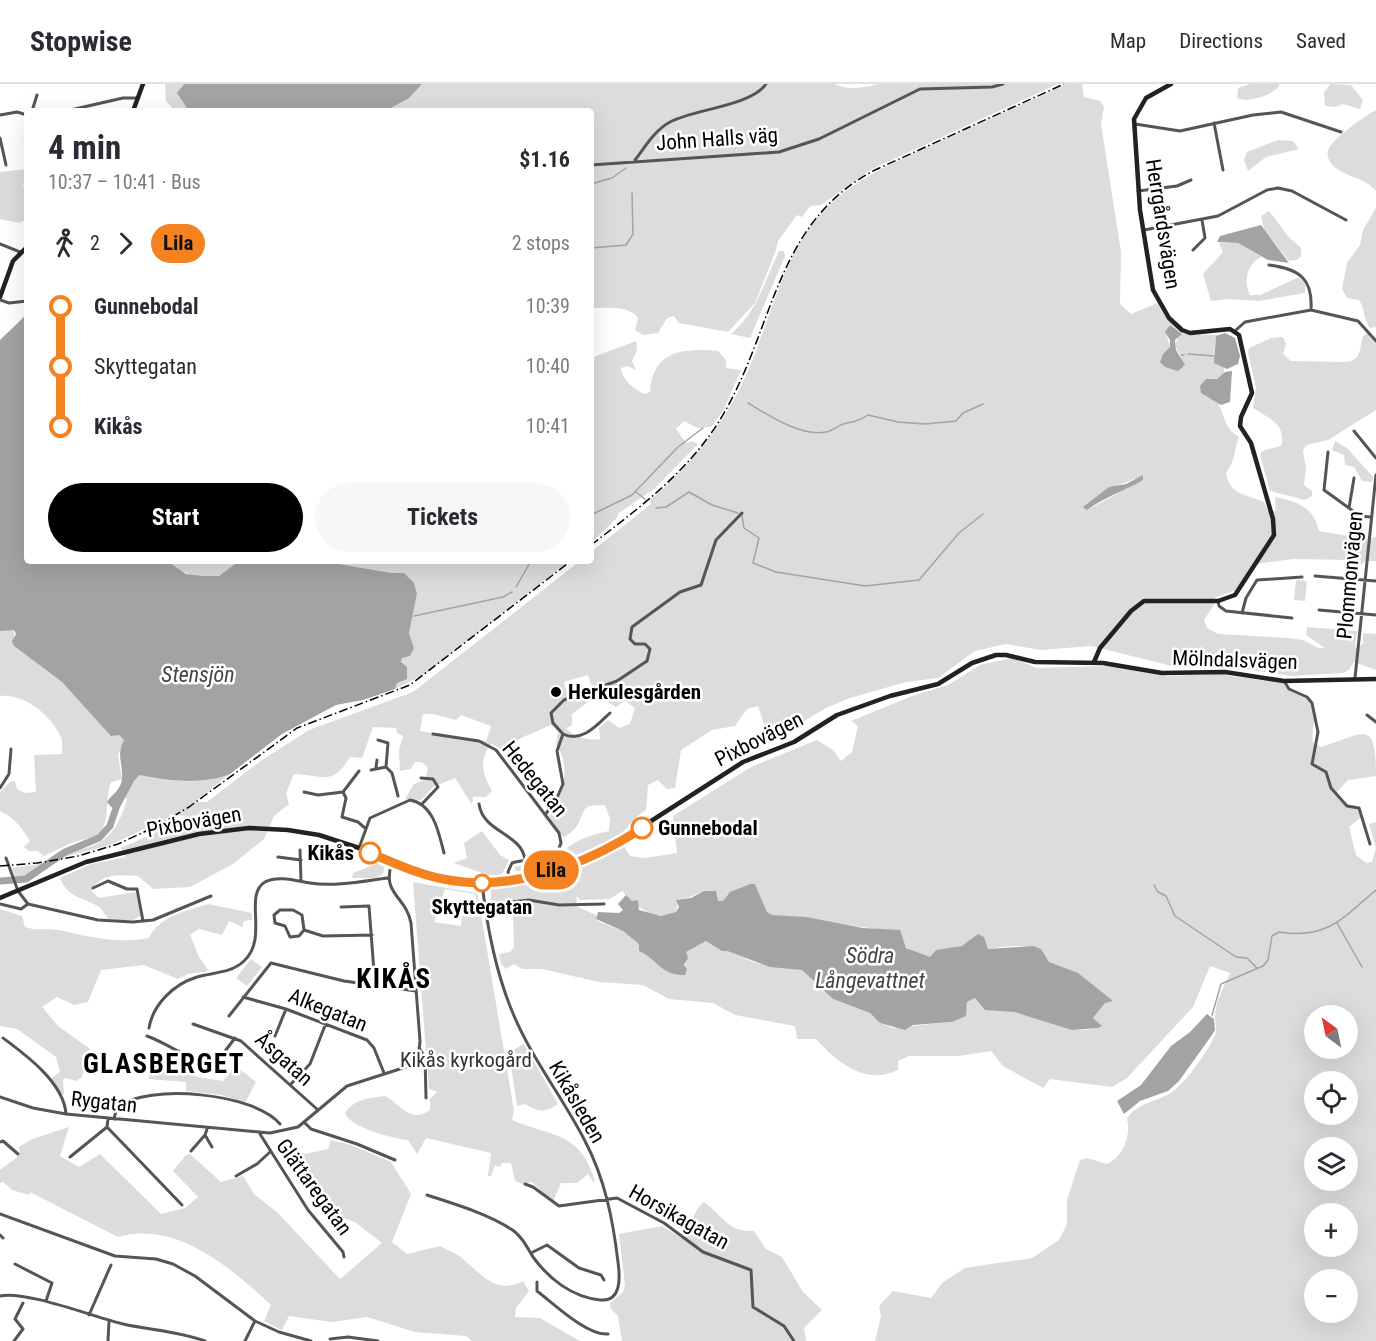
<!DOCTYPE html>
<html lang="en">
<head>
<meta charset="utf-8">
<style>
	:root { --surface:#fff; --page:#f7f7f7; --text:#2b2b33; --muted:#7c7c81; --line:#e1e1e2; --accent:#000 }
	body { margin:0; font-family:"Roboto Condensed",sans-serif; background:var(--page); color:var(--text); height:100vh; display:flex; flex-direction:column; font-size:22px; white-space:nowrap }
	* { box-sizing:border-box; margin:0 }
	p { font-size:20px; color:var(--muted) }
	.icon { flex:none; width:33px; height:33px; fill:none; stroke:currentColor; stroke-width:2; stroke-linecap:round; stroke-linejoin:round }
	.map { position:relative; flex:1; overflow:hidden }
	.panel { position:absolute; left:24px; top:24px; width:570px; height:456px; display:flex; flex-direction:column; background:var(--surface); border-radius:6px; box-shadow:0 6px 24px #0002 }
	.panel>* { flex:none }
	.badge { padding:0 12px; border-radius:20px; font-size:21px; line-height:39px }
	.needle { width:39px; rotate:327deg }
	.fabs { position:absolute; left:1304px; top:921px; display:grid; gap:12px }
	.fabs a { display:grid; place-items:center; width:54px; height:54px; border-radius:50%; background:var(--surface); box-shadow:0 6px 24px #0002; font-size:30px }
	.map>.badge { position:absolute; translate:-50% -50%; box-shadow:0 0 0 3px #fff }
	.legs { display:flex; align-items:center; gap:9px; height:66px; padding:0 24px; font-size:20px }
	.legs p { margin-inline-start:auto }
	.headline { display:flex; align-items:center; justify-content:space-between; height:102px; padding:0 24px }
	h1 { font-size:33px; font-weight:700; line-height:45px }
	.button { display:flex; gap:12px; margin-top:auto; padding:12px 24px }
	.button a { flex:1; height:69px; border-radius:36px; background:var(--accent); color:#fff; font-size:24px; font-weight:700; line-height:69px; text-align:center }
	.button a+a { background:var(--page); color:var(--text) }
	ul { padding:0 24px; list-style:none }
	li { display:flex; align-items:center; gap:21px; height:60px; font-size:22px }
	li i { display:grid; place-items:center; width:9px; height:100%; margin:0 8px; background:currentColor }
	li i::after { content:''; width:15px; height:15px; margin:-8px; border:4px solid; border-radius:50%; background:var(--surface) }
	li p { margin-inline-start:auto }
	li:first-child i { background:linear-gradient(#0000 50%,currentColor 0) }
	li:last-child i { background:linear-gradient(currentColor 50%,#0000 0) }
	header { display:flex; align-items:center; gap:36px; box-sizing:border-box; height:84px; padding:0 30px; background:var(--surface); border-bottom:2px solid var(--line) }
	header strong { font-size:28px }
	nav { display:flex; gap:33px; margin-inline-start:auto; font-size:21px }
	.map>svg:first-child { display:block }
	.green { fill:#dcdcdc; fill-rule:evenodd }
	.water { fill:#a3a3a3 }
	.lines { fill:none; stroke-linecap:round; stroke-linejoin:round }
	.stream { stroke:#a3a3a3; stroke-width:1.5 }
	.river { stroke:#a3a3a3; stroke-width:7 }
	.street { stroke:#555; stroke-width:3 }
	.secondary { stroke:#222; stroke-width:4.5 }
	.rail { stroke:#000; stroke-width:1.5; stroke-dasharray:9 3 1.5 3; stroke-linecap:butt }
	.line-1-casing { stroke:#fff; stroke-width:14 }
	.line-1 { stroke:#f58220; stroke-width:9 }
	.poi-dot { fill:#000; stroke:#fff; stroke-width:2 }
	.stop-1-dot { fill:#fff; stroke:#f58220; stroke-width:3 }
	.labels { text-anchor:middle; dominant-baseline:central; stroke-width:5; stroke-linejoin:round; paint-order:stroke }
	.street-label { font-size:21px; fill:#000; stroke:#fff }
	.poi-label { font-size:21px; font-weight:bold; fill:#000; stroke:#fff; text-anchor:start }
	.stop-label { font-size:21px; font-weight:bold; fill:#000; stroke:#fff; text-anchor:start }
	.park-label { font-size:21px; fill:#333; stroke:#fff }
	.water-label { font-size:22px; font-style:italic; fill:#444; stroke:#fff }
	.district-label { font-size:27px; font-weight:bold; letter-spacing:1.5px; fill:#000; stroke:#fff }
</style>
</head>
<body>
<header>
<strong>Stopwise</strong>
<nav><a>Map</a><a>Directions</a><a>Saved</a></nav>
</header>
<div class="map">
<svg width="1376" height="1257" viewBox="0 0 1376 1257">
	<rect width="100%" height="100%" fill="#fff"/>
	<path class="green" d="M165 0H834C849 6 862 5 877 0H1058L872 85 821 121 810 122 802 133 797 131 778 157 775 169 755 219 728 248 679 239 674 232 667 234 658 249 643 251 635 246 638 234C631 221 604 224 591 224V27H175L166 17Z
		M1067 0H1082L1084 13 1100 17 1104 23 1101 40 1121 168 1120 220 1131 230 1158 219 1170 238 1184 250 1219 251 1216 253 1214 272 1224 284V290L1201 305 1209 314 1217 317C1225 331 1223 343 1239 353 1232 370 1238 372 1226 389 1230 412 1246 410 1264 418L1268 427H1276L1275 413C1296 417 1314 423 1319 447L1366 455 1376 453V477H1365L1362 481 1350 476 1293 475 1254 480 1236 506 1214 514V521L1204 536 1207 544 1218 550 1290 554 1303 556 1318 564H1325L1306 551 1307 543 1357 547 1355 564 1363 560V549L1376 550V586L1354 578 1349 586 1343 589 1291 592 1227 582 1176 583 1091 562 1041 566 1006 560 975 567 938 594 906 598 850 614 826 624 779 652 769 654 758 622 747 625 735 642 712 646 681 666 675 704 667 705 658 696 648 701 646 726C633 733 627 746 615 755 592 770 543 788 516 787L514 783 559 773C572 756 588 752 609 747L610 735 605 721C582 722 587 721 578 740 575 746 568 750 564 754L549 732C563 709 572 684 556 660L558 648 551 641 521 654 504 666 491 660C478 676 483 692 492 707L486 713H473L472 721 455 694 433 703 421 716 405 715 414 700 425 696 428 684 422 678H415L411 685 400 687 399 666 403 652 397 649 396 644 373 643 362 674 350 673C332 703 323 691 294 690L286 709 289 720 274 732 264 755 233 780 190 803 153 805 138 792C118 791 103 789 91 806L99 814 136 808 141 831C132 840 120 836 109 835 105 832 103 826 99 823 84 813 68 815 60 794L91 780 126 773 121 764 168 743 186 732 174 731 110 761 60 774C71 765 83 766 95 761 113 753 122 733 127 716L125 713 134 697 141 691C167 698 205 701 230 690L195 718H207L262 676 309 646 413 608 580 477H591V468L651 420 650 416C692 379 725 340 748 287 768 241 784 172 817 134 851 94 900 76 947 54 987 36 1027 18 1067 0ZM1170 241 1180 248C1177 258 1172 262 1181 271L1177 285 1168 283 1161 275 1170 263 1166 249ZM1137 394 1143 396 1087 426 1116 402ZM588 591 592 604 575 610 572 604 566 606 564 598ZM597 611 616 623 625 617 635 624 630 640 619 644 608 636 599 644 600 655C588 657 574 653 566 644L572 641V630ZM423 630H433L456 636 461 631 491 642 486 657 420 647Z
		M1250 0H1279V2C1271 12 1249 19 1237 14L1238 4Z
		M1330 0 1351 1 1363 16 1360 25 1343 20 1335 23 1325 22 1324 9Z
		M1376 26V107C1364 93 1349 94 1336 84 1330 80 1325 71 1329 64 1334 54 1366 31 1376 26Z
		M1278 56 1293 57 1299 65 1266 73 1248 87 1244 76 1247 68Z
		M27 85V96L23 100 27 116V135L19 139 0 135V88Z
		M1376 124V243L1370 244C1363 235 1365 224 1359 216L1347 214 1342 205 1347 179 1360 161 1363 146Z
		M1269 127 1288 152 1301 164V172L1297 176 1289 177 1264 145 1261 132Z
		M1219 159H1238L1262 173C1247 179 1243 198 1250 211H1260L1299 193 1305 199V209L1259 217 1228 215 1211 217 1203 190 1223 168Z
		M779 167H784L785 172 750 254 731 250C758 227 764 198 779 167Z
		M1367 249 1376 260V326L1328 356 1307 361 1303 366 1306 384 1304 401 1312 407V412L1305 416 1270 407 1260 371 1262 367 1281 362C1287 340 1268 334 1253 324L1256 304 1248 269 1249 264 1271 254 1283 253 1286 260 1283 270 1291 277 1347 278C1362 275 1359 265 1363 252Z
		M636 257 637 266 632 277 636 286 627 282 621 284C622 296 634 305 644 310L650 308C652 266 685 264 718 267L726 276V284L741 286 723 327 711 343 698 344 684 337 676 345 686 359 692 357 698 360 654 405 619 429 616 435 591 459V274Z
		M1335 357 1347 364 1373 393 1372 398 1362 397 1354 383 1345 381 1344 371 1332 366Z
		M167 477H239C233 481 226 488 220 491 204 499 179 488 167 477Z
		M321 477H569L426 589 395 605 402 574 411 555 409 549 417 510 404 489H392Z
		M1296 496 1307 497 1305 517 1294 516Z
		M10 545H14V562L62 598 111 651H119L124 656 118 671 122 695 111 698C105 715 110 734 100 751L71 759 44 772 38 767H29L24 763 30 757C21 743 15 734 0 727V708L10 698 15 697 17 705 25 709 36 708 34 671 62 670C62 664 63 656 60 651 50 631 24 609 0 612V547Z
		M1012 574 1037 584 1108 582 1167 592 1217 590 1283 599C1290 614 1309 608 1313 625 1316 637 1311 647 1313 659L1321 663C1365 649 1376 634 1376 692L1348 696 1336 709 1348 721 1359 725 1360 734 1349 743 1356 771 1366 779 1372 778 1376 764 1369 740 1376 738V1257H875L881 1232 879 1222 893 1207 931 1214 942 1199 965 1184 1032 1174 1059 1156 1067 1140V1116L1080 1076 1087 1074 1107 1080C1124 1071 1131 1053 1127 1034 1142 1015 1161 1019 1177 1004 1191 991 1207 968 1215 951 1217 945 1215 939 1215 933 1215 918 1224 903 1230 889L1210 882 1193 923 1127 994 1112 1003 1050 995 1043 1004 1003 982 991 967 959 972H909L898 977V986C865 1002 837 978 816 955H797L795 942 735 931 713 919 669 915 643 901 599 898 542 885H522L514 880 506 885 501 880 499 870 510 868 514 863 513 828 490 830 491 804C538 793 579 782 623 761L630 772 645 774 677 769 673 732 751 683 817 656 833 666 841 677 852 668 858 642 851 637 912 612 948 601 980 581ZM750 800H755L767 828 772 831 885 846C902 856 909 871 930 873L936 866C951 865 967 864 977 851L988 865C1009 862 1037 856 1049 878 1079 890 1084 892 1105 919L1093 934 1098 944C1092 944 1086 947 1079 946 1053 941 1009 922 985 926L975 914 967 918V924L952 938 893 944 880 939 870 929 833 915 802 886 756 879 727 867H722L706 857 686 868 685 891C663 892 657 875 639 867V860L623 847 597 837 596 831 576 822 577 812 580 816 610 815 622 807C636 822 654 839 676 828L679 815C691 815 699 806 711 808L718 817H723L730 808ZM1314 932H1347V964H1314ZM1314 998H1347V1030H1314ZM1314 1064H1347V1096H1314ZM1314 1130H1347V1162H1314ZM1314 1196H1347V1228H1314Z
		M482 747 500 771 509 776 502 790 490 792 454 779 467 774 464 759Z
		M376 777 385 780 383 790 375 794H352L353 789 376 780Z
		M47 779 25 792 16 794 12 784Z
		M413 798 476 809 478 812 514 1027 512 1036C552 1053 580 1047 595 1097L593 1098 588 1090 577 1099H561L553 1118 532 1098 522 1100 515 1097 511 1079H502L500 1083 495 1081 491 1092H488L491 1069 426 1054 417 1070 408 1056C391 1054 351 1044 345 1029 354 1015 369 1014 385 1012 402 1021 410 1040 430 1026V1015L437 1008 429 1005ZM445 805 475 810 480 833 462 832 461 842 434 838Z
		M208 820 252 829V836L244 837 242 843 229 837 222 851 199 845 190 851 199 873 209 887 188 890 178 895 144 881 101 886 88 918 74 921 57 913 42 923 58 942 90 965 82 993 76 997 65 994 63 996 64 1010 62 1011 50 995 60 988 56 973 17 945 0 942V825L22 832 25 843C37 847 47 844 59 846 89 853 118 860 149 854 159 832 186 827 208 820Z
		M251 875 262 883 247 902 236 894Z
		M524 960 558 1020C546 1029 538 1028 525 1020L517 1022 509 968Z
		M154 970 197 993 223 997 236 982 256 998 245 1019 222 1011 186 1007V998L148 995Z
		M69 1043 60 1072 79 1083 100 1070 161 1130 185 1124 198 1113 173 1087 186 1071 190 1070 221 1098 243 1092 254 1110 277 1128 340 1195 382 1159 355 1138 329 1129 320 1118 314 1098 292 1068 305 1070 328 1065 331 1056 351 1061 391 1078 411 1110 392 1158 407 1170 440 1162C447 1166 456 1169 462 1174 480 1189 496 1212 523 1197L529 1207 516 1224 515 1233 540 1234 580 1257H472L466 1252 415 1248 367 1233 332 1238 289 1232 282 1246 264 1237 271 1221C232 1185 177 1136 118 1153L30 1108 29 1111 12 1106 3 1098 0 1099V1086L20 1071 19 1063 32 1055Z
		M704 1118C724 1132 726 1148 754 1147L766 1165 782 1173 803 1208 822 1226 804 1244 806 1257H622L618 1232 611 1225 610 1219 623 1208 625 1201 619 1150 662 1142 681 1154C693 1145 691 1128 704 1118Z"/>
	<path class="water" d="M176 0H422L409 14 385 27H189L177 9 184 0Z
		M1261 141 1289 179 1268 176 1238 159 1217 158 1220 152Z
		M27 230V477H167L186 490 203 492H219L239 477H321L392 489H404L414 499 417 510 409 549 414 564 410 572 402 574 401 578 407 583V595L397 599 395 605 363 616 336 621 282 650 230 690C204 701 167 697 140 691L134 697 119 725 111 723 107 718C112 710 122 705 122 694 123 679 116 670 124 656L119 651 111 652 62 598 14 562 12 557 16 550 14 546 0 547V256Z
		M1170 241 1182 250 1175 256 1176 266 1185 281 1178 287 1165 283 1160 278 1163 270 1170 263V256L1165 248Z
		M1225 249 1235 254 1240 272 1238 280 1227 285 1214 279 1216 252Z
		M1232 287 1230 318 1221 321 1201 309 1200 302 1206 295H1217L1225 288Z
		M1143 391V396C1125 407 1104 413 1087 426L1083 423 1109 403 1126 400Z
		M750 800H755L767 828 772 831 806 833 863 844 900 846 906 864 930 873 936 866 962 862 978 850 984 853 988 865 1033 862 1041 865 1049 878 1078 889 1113 917 1105 919 1093 934 1102 942 1098 944 1072 946 1014 928 985 926 975 914 967 918 966 932 952 938 913 941 905 946 880 939 870 929 833 915 802 886 770 883 727 867H722L706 857 686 868 688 874 684 881 687 885 685 891C661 892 656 874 639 867V860L623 847 596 835 598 828 619 829 623 826 618 820 626 811 632 817 638 816 639 826 661 832 676 828 679 823 676 816 691 814 704 807H716L718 817H723L730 808Z
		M1207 930 1214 935 1215 946 1212 951 1179 997 1168 1007 1140 1017 1124 1030 1117 1017 1141 1001 1171 962 1190 948Z"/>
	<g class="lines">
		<path class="stream" d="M591 100 612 94 626 84
			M591 164 626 161 633 150 632 109
			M1188 270 1214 272
			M1181 271H1184
			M748 319C768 331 801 353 826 348 832 347 837 342 843 340 853 338 859 337 868 331L898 338 925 340 956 337 963 329 983 320
			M636 408 645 415
			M656 424 666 423 689 408 712 421 738 429
			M591 431 632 411 678 363 703 344
			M742 432 744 444 759 454 753 479 776 488 865 502 919 496 959 449 983 430
			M516 503 531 477
			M414 532 503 513 512 508
			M1154 801 1158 808 1166 812 1175 832 1236 873 1247 874 1257 884
			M1337 839 1362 883
			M1212 931 1221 900 1263 882 1268 876 1272 852 1279 848C1326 856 1343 834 1376 806"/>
		<path class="river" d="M0 797 26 795 65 768 99 754 110 742 118 718"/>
		<path class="street" d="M32 27 37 11
			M66 27 123 14H137
			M0 31 17 28 27 31
			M1214 39 1223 86
			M1135 40 1180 47 1253 31 1281 28 1341 48
			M0 54 6 81
			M635 76C645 63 655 46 670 38 694 25 751 22 766 0
			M591 81 779 68 819 55 920 5 992 3 1003 0
			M1138 107 1177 102 1191 96
			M1144 146 1218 132 1267 106 1278 104 1292 107 1346 136
			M0 160 20 168
			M1193 166 1205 154 1202 136
			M1269 181C1299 185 1313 194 1311 226
			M0 216 9 219 27 217
			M1236 246 1245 238 1311 226 1358 237 1376 257
			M1354 347 1376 374
			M1328 368 1324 406 1360 432 1370 433
			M1349 424 1354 394
			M1315 492 1376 497
			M1218 517 1219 522 1226 527 1292 534
			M1319 526 1376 531
			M1242 529 1246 514 1257 496 1302 493
			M1355 594 1376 391
			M1284 597 1289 605 1307 613 1312 619 1318 648 1312 680 1326 688 1331 704 1347 722 1359 724 1370 760
			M1367 631 1376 638
			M433 650 479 657 496 666 559 749 561 759C555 781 530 773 512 779L508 788 510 795
			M563 650C582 659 597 641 610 629
			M378 656 388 659 386 683 392 689 398 712
			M376 684 377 676
			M371 686 386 683
			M421 694 433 695 438 703 422 720
			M0 704 9 690 11 665
			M304 708 318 711 343 708 346 714 342 733 358 738 365 744
			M343 708 359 687
			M479 720C483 749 522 749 525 776
			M545 731 556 716 563 700 557 667 563 650 553 639 551 629 564 616 617 597 647 577 650 565 645 560H635L630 555 632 543 680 508 701 501 716 456 742 429
			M359 764 370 734 410 716C434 720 439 750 444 769
			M300 766 301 797
			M278 773 301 776
			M6 774 18 807 28 820 98 836 133 838 153 836 211 812
			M93 804 108 797 127 805H137L143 837
			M0 820 21 825 28 820
			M484 821 529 816 559 821 604 820
			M341 823 369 822 375 901
			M280 826H293L302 831 304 846 299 852 290 853 285 842 275 839 274 831Z
			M304 846 323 852 372 851
			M243 913 286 925 367 956 374 964 384 989
			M229 932 271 879 344 897 416 907
			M193 940 241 957 318 1026
			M149 944C153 920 174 900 197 893 213 888 230 890 244 877 269 854 243 811 265 798 278 791 297 797 310 799 335 803 364 797 388 794
			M147 952C171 961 189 976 213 983L235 954
			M275 952 286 925
			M3 954C26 971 64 999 66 1030
			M419 964 425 973 426 1014
			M290 1001 310 980 326 939
			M0 1013 33 1024 66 1030 270 1049 298 1043 347 1002 406 983 419 968 420 957 411 839C406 812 381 810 392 779
			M108 1035 107 1043 182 1121
			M114 1035 117 1023C148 999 255 1009 280 1040
			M304 1038 311 1045 357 1060 395 1076
			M207 1045 205 1051 212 1063
			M260 1050 308 1126 343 1168 344 1173
			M0 1058 3 1057 18 1070
			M191 1067 205 1051
			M70 1073 107 1043
			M236 1092 257 1080 270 1068
			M525 1100 533 1103 559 1122 617 1114 664 1139 703 1168 751 1186 753 1223 784 1242 794 1257
			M427 1111C454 1120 486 1129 511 1145 521 1151 527 1163 533 1173 549 1195 572 1213 600 1216 622 1218 620 1193 618 1178 613 1136 605 1095 585 1057 562 1012 531 974 512 927 495 886 487 843 482 799
			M0 1130 115 1172 156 1175 173 1180 195 1192 255 1237 279 1248 311 1257
			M0 1151 3 1154
			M531 1169 547 1161 579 1184 601 1191 604 1196
			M15 1180 52 1199 46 1217
			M537 1198V1207C553 1219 587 1252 608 1250
			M0 1212C25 1206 94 1233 123 1240 150 1246 178 1247 205 1257
			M89 1231 111 1181
			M330 1255 348 1253 378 1257
			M14 1257 23 1245 15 1235 23 1219
			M108 1257 109 1237
			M245 1257 255 1237"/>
		<path class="secondary" d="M133 27 143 0
			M0 213 13 177 27 163
			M1094 578 1100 564 1131 527 1144 517H1218L1235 511 1274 451 1273 435 1251 359 1240 342 1241 333 1252 309 1239 251 1230 245 1190 249 1182 246 1169 234 1153 206 1140 126 1134 35 1146 14 1171 0
			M0 814 86 778 199 750 249 744 288 746 319 751 359 764 423 791 444 796 482 799 535 791 584 775 609 764 743 678 794 658 837 631 890 612 938 600 972 579 996 571H1006L1035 578 1103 579 1162 589 1225 588 1284 597 1376 595"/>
		<path class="rail" d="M591 461C638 425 686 389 718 339 775 249 772 140 875 86L1064 0
			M0 782 37 779 78 772 118 760 157 742 189 723 297 644 410 601 571 477"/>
	</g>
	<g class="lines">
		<g class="line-1-casing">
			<path id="line-1" d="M370 769C394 779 417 790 443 795 511 809 586 781 642 744"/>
		</g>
		<use href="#line-1" class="line-1"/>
	</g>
	<circle class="poi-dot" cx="556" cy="608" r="6"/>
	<g class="stop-1-dot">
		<circle cx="642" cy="744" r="10"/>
		<circle cx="370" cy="769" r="10"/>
		<circle cx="482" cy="799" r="8"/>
	</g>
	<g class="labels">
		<g class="street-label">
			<text transform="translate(717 55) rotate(-4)">John Halls väg</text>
			<text transform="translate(1163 140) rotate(81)">Herrgårdsvägen</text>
			<text transform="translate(1350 491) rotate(-85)">Plommonvägen</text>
			<text transform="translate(1235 576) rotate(2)">Mölndalsvägen</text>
			<text transform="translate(759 655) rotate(-27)">Pixbovägen</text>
			<text transform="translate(535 695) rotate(51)">Hedegatan</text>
			<text transform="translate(194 738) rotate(-10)">Pixbovägen</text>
			<text transform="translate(328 926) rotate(22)">Alkegatan</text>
			<text transform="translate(284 975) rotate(42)">Åsgatan</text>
			<text transform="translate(104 1018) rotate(6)">Rygatan</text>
			<text transform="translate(577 1018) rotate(60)">Kikåsleden</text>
			<text transform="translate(314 1103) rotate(54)">Glättaregatan</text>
			<text transform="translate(679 1133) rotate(29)">Horsikagatan</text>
		</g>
		<g class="poi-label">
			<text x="568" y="608">Herkulesgården</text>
		</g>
		<g class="stop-label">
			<text x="658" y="744">Gunnebodal</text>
			<text x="354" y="769" text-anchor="end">Kikås</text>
			<text x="482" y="823" text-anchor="middle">Skyttegatan</text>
		</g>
		<g class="park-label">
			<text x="466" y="976">Kikås kyrkogård</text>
		</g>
		<g class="water-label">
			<text x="198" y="590">Stensjön</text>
			<text x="870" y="871">Södra<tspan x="870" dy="25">Långevattnet</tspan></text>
		</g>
		<g class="district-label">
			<text x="394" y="895">KIKÅS</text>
			<text x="164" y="980">GLASBERGET</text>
		</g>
	</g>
</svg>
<div class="fabs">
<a><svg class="needle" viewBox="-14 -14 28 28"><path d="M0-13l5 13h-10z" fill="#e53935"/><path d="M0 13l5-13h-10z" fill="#7c7c81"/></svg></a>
<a><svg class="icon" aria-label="locate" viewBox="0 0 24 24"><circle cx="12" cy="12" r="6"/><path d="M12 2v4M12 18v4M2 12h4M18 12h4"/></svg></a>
<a><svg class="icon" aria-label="layers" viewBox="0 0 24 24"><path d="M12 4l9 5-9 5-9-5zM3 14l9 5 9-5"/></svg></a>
<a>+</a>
<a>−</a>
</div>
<b class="badge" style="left:551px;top:786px;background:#f58220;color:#111">Lila</b>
<section class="panel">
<div class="headline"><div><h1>4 min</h1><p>10:37 – 10:41 · Bus</p></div><b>$1.16</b></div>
<div class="legs"><svg class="icon" aria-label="walk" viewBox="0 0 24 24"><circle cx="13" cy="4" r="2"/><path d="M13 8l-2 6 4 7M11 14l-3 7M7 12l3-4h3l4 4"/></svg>2<svg class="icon" aria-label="forward" viewBox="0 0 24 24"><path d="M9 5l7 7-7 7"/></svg><b class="badge" style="background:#f58220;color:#111">Lila</b><p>2 stops</p></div>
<ul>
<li><i style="color:#f58220"></i><b>Gunnebodal</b><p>10:39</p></li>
<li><i style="color:#f58220"></i><span>Skyttegatan</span><p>10:40</p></li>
<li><i style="color:#f58220"></i><b>Kikås</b><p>10:41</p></li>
</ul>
<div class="button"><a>Start</a><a>Tickets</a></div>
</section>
</div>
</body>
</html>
